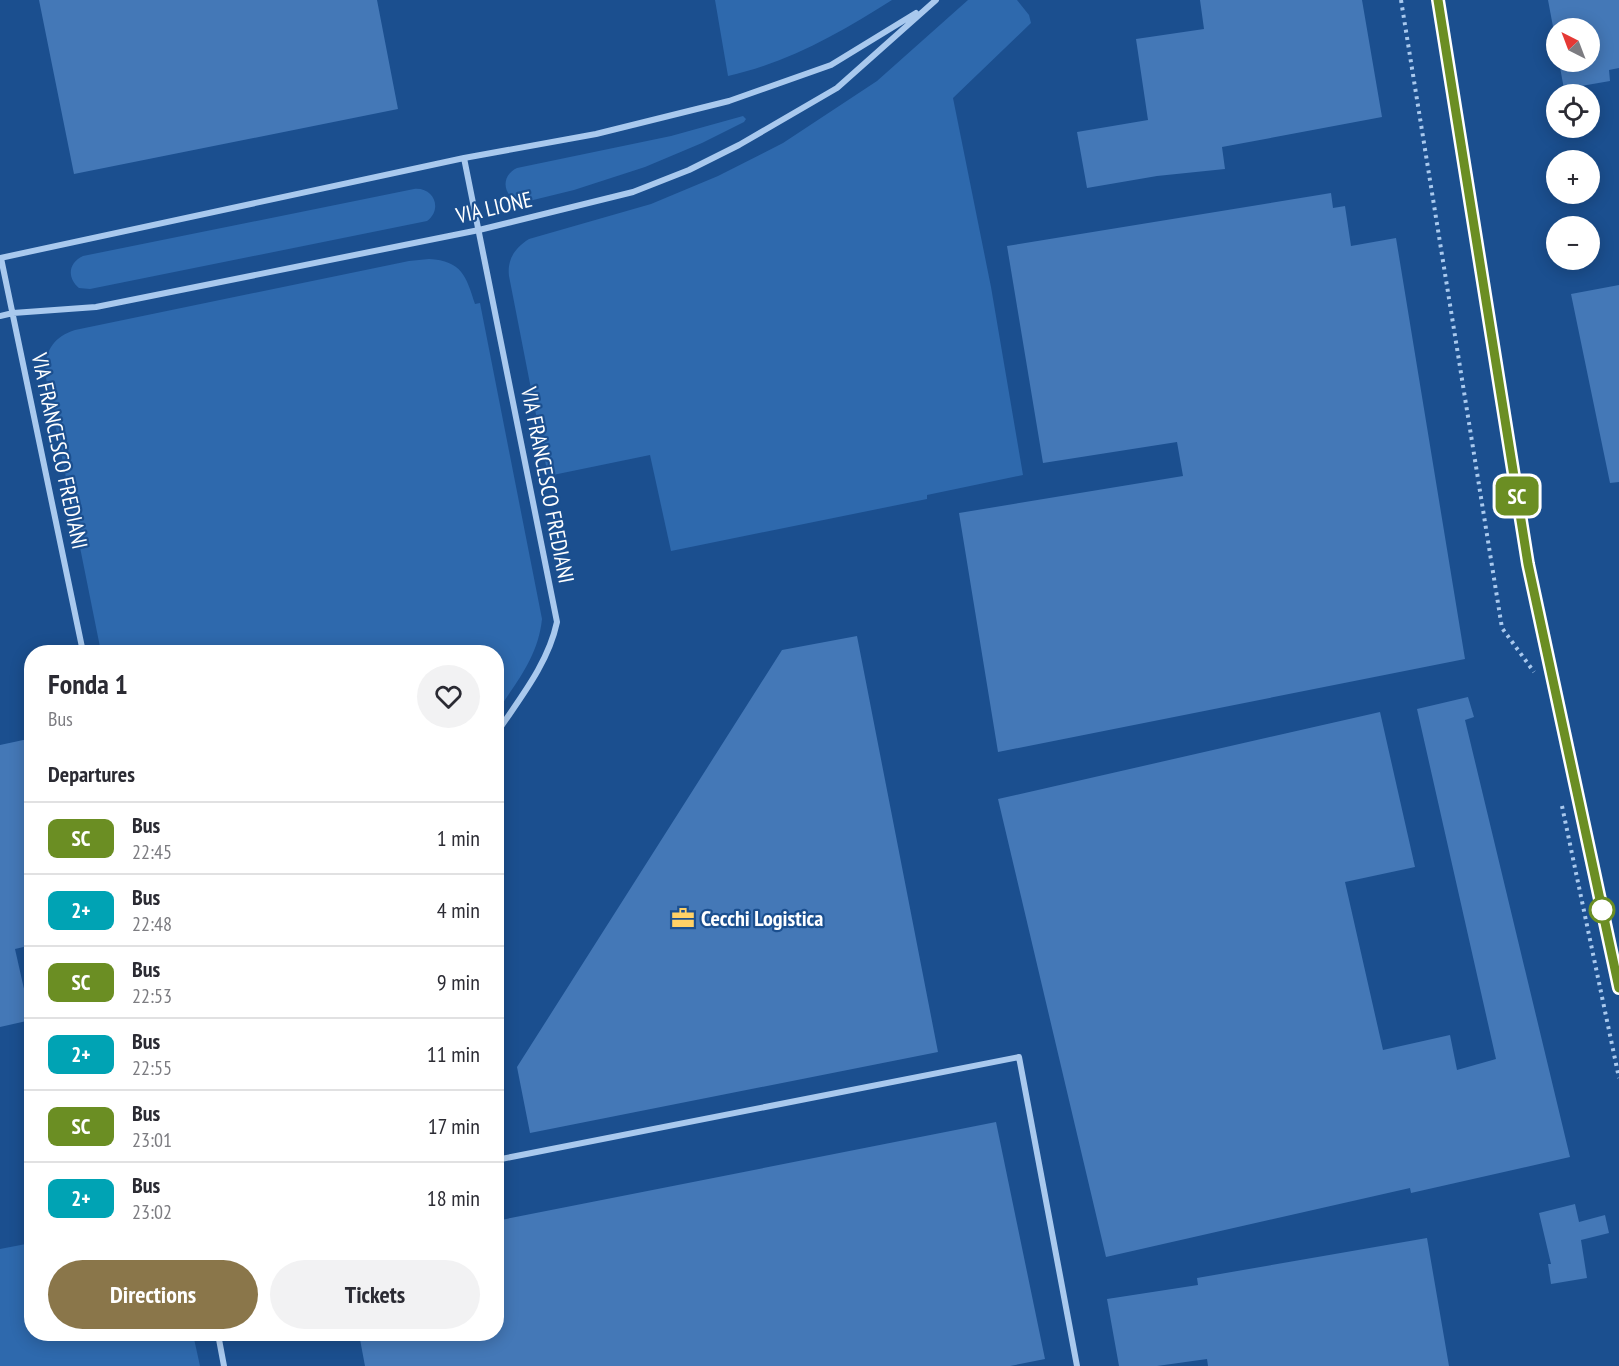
<!DOCTYPE html>
<html lang="en">
<head>
<meta charset="utf-8">
<style>
	:root { --surface:#fff; --page:#f2f2f3; --text:#2b2b33; --muted:#7c7c81; --line:#e1e1e2; --accent:#8a764a }
	body { margin:0; font-family:"PT Sans Narrow",sans-serif; background:var(--page); color:var(--text); height:100vh; display:flex; flex-direction:column; font-size:22px; white-space:nowrap }
	* { box-sizing:border-box; margin:0 }
	p { font-size:20px; color:var(--muted) }
	.icon { flex:none; width:33px; height:33px; fill:none; stroke:currentColor; stroke-width:2; stroke-linecap:round; stroke-linejoin:round }
	.map { position:relative; flex:1; overflow:hidden }
	.side { position:absolute; left:24px; top:645px; width:480px; height:696px; display:flex; flex-direction:column; background:var(--surface); border-radius:24px; box-shadow:0 3px 15px #0003 }
	.side>* { flex:none }
	.badge { padding:0 12px; border-radius:9px; font-size:21px; line-height:39px }
	.needle { width:39px; rotate:318deg }
	.tools { position:absolute; left:1546px; top:18px; display:grid; gap:12px }
	.tools a { display:grid; place-items:center; width:54px; height:54px; border-radius:50%; background:var(--surface); box-shadow:0 3px 15px #0003; font-size:30px }
	.map>.badge { position:absolute; translate:-50% -50%; box-shadow:0 0 0 3px #fff }
	h2 { padding:0 24px; font-size:22px; line-height:54px }
	.round { display:grid; place-items:center; flex:none; width:63px; height:63px; border-radius:32px; background:var(--page) }
	.overview { display:flex; align-items:center; justify-content:space-between; height:102px; padding:0 24px }
	h1 { font-size:28px; font-weight:600; line-height:45px }
	.action { display:flex; gap:12px; margin-top:auto; padding:12px 24px }
	.action a { flex:1; height:69px; border-radius:36px; background:var(--accent); color:#fff; font-size:24px; font-weight:600; line-height:69px; text-align:center }
	.action a+a { background:var(--page); color:var(--text) }
	ul { padding:0; list-style:none }
	li { display:flex; align-items:center; gap:18px; height:72px; padding:0 24px; border-top:2px solid var(--line) }
	li div { flex:1 }
	li b { display:block; font-size:22px }
	li em { font-style:normal }
	li .badge { min-width:66px; font-weight:700; text-align:center }
	.map>svg:first-child { display:block }
	.green { fill:#2e69ad }
	.building { fill:#4478b7 }
	.lines { fill:none; stroke-linecap:round; stroke-linejoin:round }
	.path { stroke:#a9c9ee; stroke-width:4; stroke-dasharray:3 4.5; stroke-linecap:butt }
	.minor { stroke:#a9c9ee; stroke-width:6 }
	.line-casing { stroke:#fff; stroke-width:14 }
	.line { stroke:#6b8e23; stroke-width:9 }
	.stop-dot { fill:#fff; stroke:#6b8e23; stroke-width:3 }
	.labels { text-anchor:middle; dominant-baseline:central; stroke-width:4.5; stroke-linejoin:round; paint-order:stroke }
	.street-label { font-size:22px; fill:#fff; stroke:#1b4f8f }
	.poi-label { font-size:22px; font-weight:bold; fill:#fff; stroke:#1b4f8f; text-anchor:start }
</style>
</head>
<body>
<div class="map">
<svg width="1619" height="1366" viewBox="0 0 1619 1366">
	<rect width="100%" height="100%" fill="#1b4f8f"/>
	<path class="green" d="M715 0H892C842 32 787 63 728 76Z
		M968 0H1017L1029 15 1031 23 953 98 991 287 1023 475 927 495V499L671 551 650 455 548 476 509 276C507 259 515 248 529 239L651 204 718 176 783 143 877 81Z
		M743 116 746 119 744 122 702 143 645 167 574 190 525 202C504 201 498 177 517 168L671 136Z
		M414 189C434 187 443 209 427 221L90 289 79 288C67 278 68 263 83 256Z
		M429 259C462 261 466 276 475 304L480 303 542 619C538 657 517 681 497 712L496 652H101L46 378C43 354 52 337 75 330L409 261Z
		M31 1243 32 1334H193L200 1366H0V1249Z"/>
	<path class="building" d="M39 0H377L398 109 74 174Z
		M1200 0H1362L1382 117 1222 147 1225 169 1157 176 1087 188 1077 132 1148 120 1136 39 1204 29Z
		M1548 0H1619V68L1609 70 1610 81 1564 89 1559 62H1590V28H1557V48Z
		M1331 193 1333 208 1345 206 1351 246 1396 238 1465 659 998 752 959 513 1183 476 1177 442 1043 463 1007 246Z
		M1619 285V482L1610 483 1571 294Z
		M857 636 938 1052 530 1133 517 1067 782 650Z
		M1468 697 1474 717 1465 720 1570 1157 1411 1193 1410 1188 1106 1257 998 799 1380 712 1415 867 1345 882 1383 1050 1450 1035 1457 1070 1496 1059 1417 709Z
		M28 739 32 755V945L15 949 31 1020 0 1027V745Z
		M996 1122 1045 1359 1010 1366H365L359 1334H496V1221Z
		M1575 1204 1579 1222 1605 1215 1609 1233 1581 1240 1587 1278 1551 1284 1548 1264H1551L1539 1213Z
		M1427 1238 1449 1366H1208L1207 1359 1157 1366H1119L1107 1299 1198 1285 1197 1278Z"/>
	<g class="lines">
		<path class="path" d="M1401 0 1502 628 1534 672
			M1562 806 1619 1078"/>
		<path class="minor" d="M1438 0 1528 564 1619 988
			M464 158 557 622C548 664 520 698 496 734
			M0 258 464 158 596 134 729 101 831 65 916 13
			M1 258 83 652
			M0 316 13 313 96 307 479 230 633 192 689 170 739 145 837 88 936 0
			M496 1160 1019 1057 1077 1366
			M218 1334 224 1366"/>
	</g>
	<g class="lines">
		<g class="line-casing">
			<path id="line" d="M1438 0 1528 564 1619 988"/>
		</g>
		<use href="#line" class="line"/>
	</g>
	<defs>
		<g id="office-bare" transform="scale(1.8)"><path d="M-6-3h4V-5.5h4V-3h4V5H-6ZM-1-4.5V-3h2v-1.5ZM-6 0V1H6V0Z" fill="#ffd166" stroke="#1b4f8f" stroke-width="2.5" paint-order="stroke"/></g>
	</defs>
	<g fill-rule="evenodd">
		<use href="#office-bare" x="683" y="918"/>
	</g>
	<circle class="stop-dot" cx="1602" cy="910" r="12"/>
	<g class="labels">
		<g class="street-label">
			<text transform="translate(494 207) rotate(-13)">VIA LIONE</text>
			<text transform="translate(60 451) rotate(78)">VIA FRANCESCO FREDIANI</text>
			<text transform="translate(548 485) rotate(79)">VIA FRANCESCO FREDIANI</text>
		</g>
		<g class="poi-label">
			<text x="701" y="918">Cecchi Logistica</text>
		</g>
	</g>
</svg>
<div class="tools">
<a><svg class="needle" viewBox="-14 -14 28 28"><path d="M0-13l5 13h-10z" fill="#e53935"/><path d="M0 13l5-13h-10z" fill="#7c7c81"/></svg></a>
<a><svg class="icon" aria-label="locate" viewBox="0 0 24 24"><circle cx="12" cy="12" r="6"/><path d="M12 2v4M12 18v4M2 12h4M18 12h4"/></svg></a>
<a>+</a>
<a>−</a>
</div>
<b class="badge" style="left:1517px;top:496px;background:#6b8e23;color:#fff">SC</b>
<section class="side">
<div class="overview"><div><h1>Fonda 1</h1><p>Bus</p></div><a class="round"><svg class="icon" aria-label="heart" viewBox="0 0 24 24"><path d="M12 20l-8-8c-3-5 5-10 8-4 3-6 11-1 8 4z"/></svg></a></div>
<h2>Departures</h2>
<ul>
<li><span class="badge" style="background:#6b8e23;color:#fff">SC</span><div><b>Bus</b><p>22:45</p></div><em>1 min</em></li>
<li><span class="badge" style="background:#00a3b4;color:#fff">2+</span><div><b>Bus</b><p>22:48</p></div><em>4 min</em></li>
<li><span class="badge" style="background:#6b8e23;color:#fff">SC</span><div><b>Bus</b><p>22:53</p></div><em>9 min</em></li>
<li><span class="badge" style="background:#00a3b4;color:#fff">2+</span><div><b>Bus</b><p>22:55</p></div><em>11 min</em></li>
<li><span class="badge" style="background:#6b8e23;color:#fff">SC</span><div><b>Bus</b><p>23:01</p></div><em>17 min</em></li>
<li><span class="badge" style="background:#00a3b4;color:#fff">2+</span><div><b>Bus</b><p>23:02</p></div><em>18 min</em></li>
</ul>
<div class="action"><a>Directions</a><a>Tickets</a></div>
</section>
</div>
</body>
</html>
